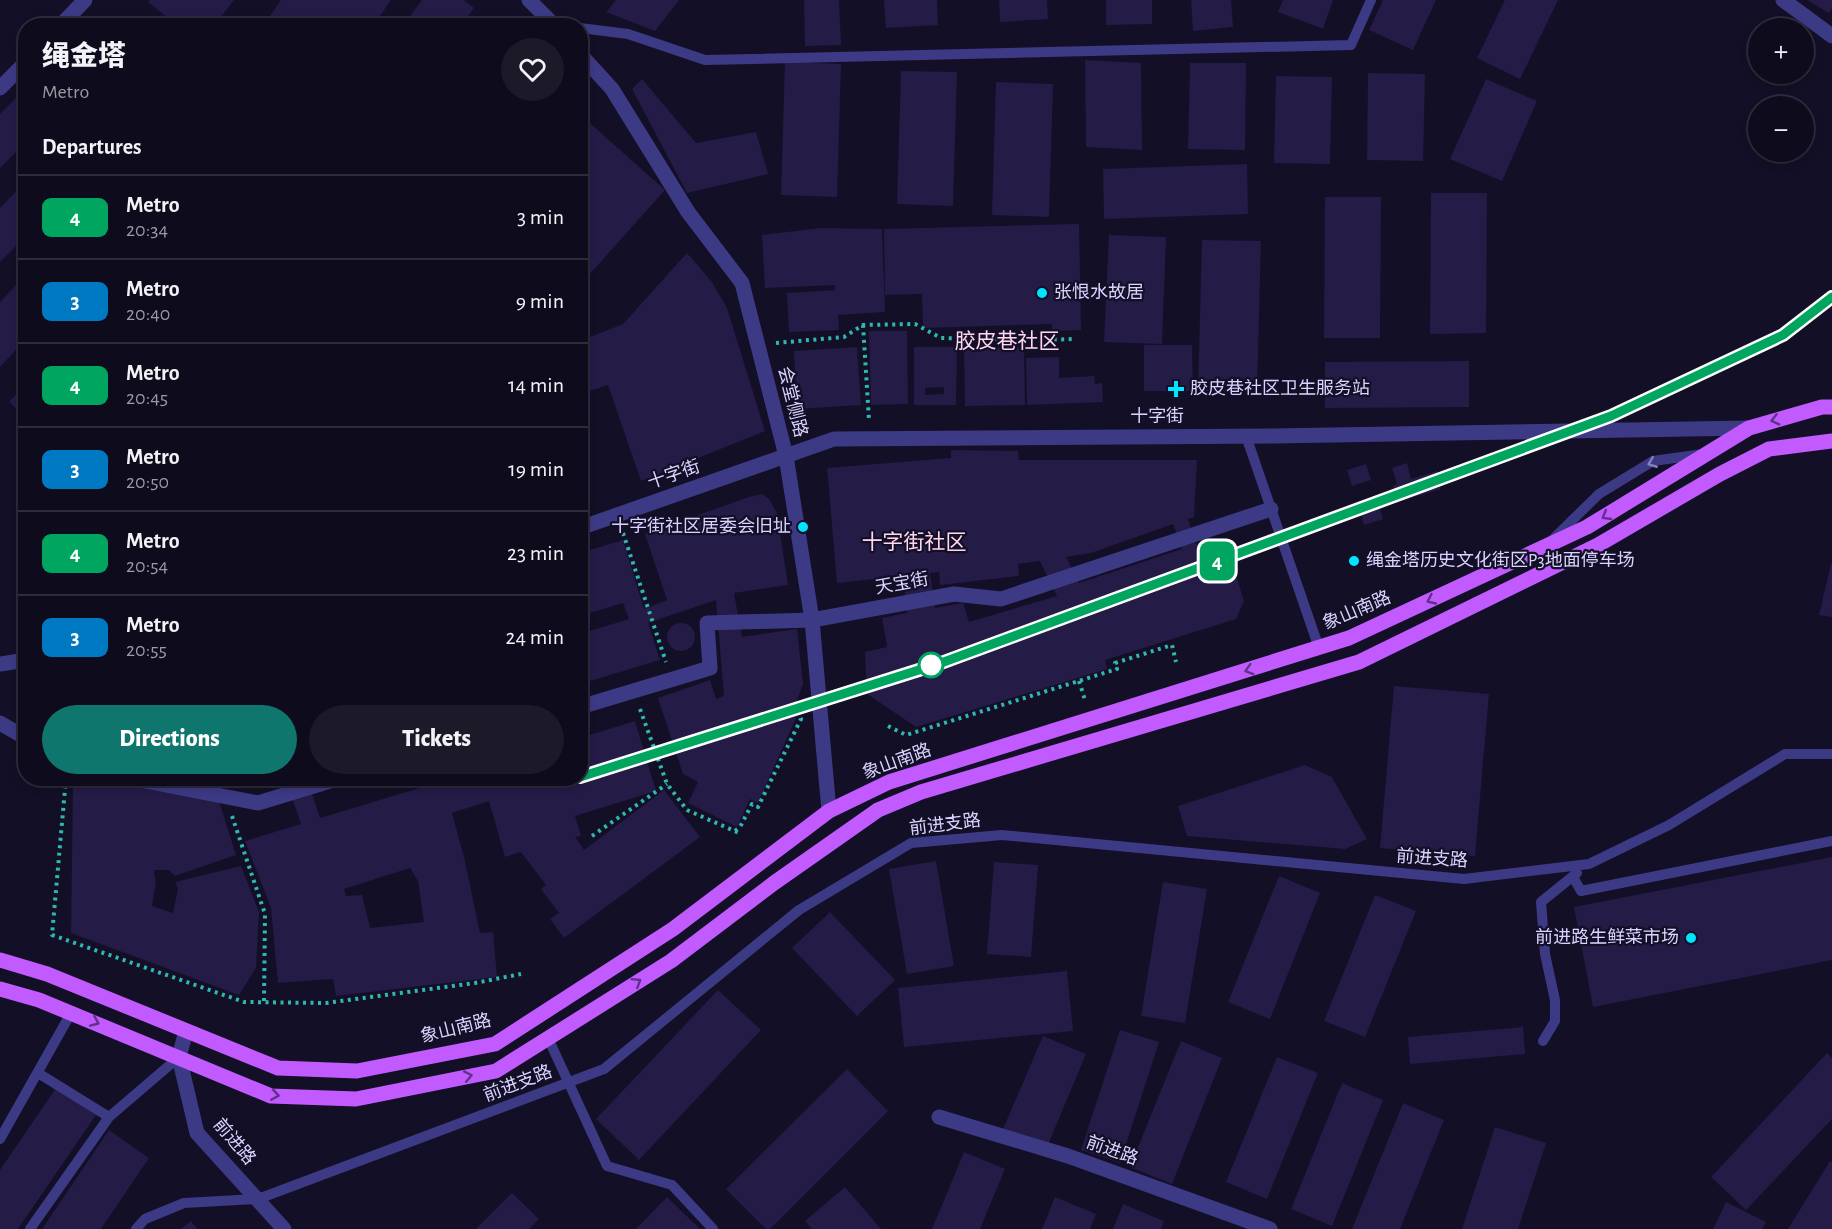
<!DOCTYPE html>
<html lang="en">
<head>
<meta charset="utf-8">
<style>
	:root { --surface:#0e0b1c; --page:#1c1929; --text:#f1f3f6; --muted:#9b9ba3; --line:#2e2b3b; --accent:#0f766e }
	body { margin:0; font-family:"Alegreya Sans","Noto Sans SC",sans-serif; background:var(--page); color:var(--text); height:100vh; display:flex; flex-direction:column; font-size:22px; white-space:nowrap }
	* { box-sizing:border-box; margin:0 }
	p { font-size:20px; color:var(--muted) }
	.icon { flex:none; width:33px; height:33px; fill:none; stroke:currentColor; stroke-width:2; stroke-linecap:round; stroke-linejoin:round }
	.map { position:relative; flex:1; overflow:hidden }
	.drawer { position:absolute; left:18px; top:18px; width:570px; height:768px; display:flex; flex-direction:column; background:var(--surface); border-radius:24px; box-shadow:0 3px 9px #0003,0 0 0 2px var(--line) }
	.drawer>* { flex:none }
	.badge { padding:0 12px; border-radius:9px; font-size:21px; line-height:39px }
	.buttons { position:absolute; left:1748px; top:18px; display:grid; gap:12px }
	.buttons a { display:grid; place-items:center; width:66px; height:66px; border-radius:50%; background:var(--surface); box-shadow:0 3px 9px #0003,0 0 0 2px var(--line); font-size:30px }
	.map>.badge { position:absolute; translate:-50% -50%; box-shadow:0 0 0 3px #fff }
	h2 { padding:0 24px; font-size:22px; line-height:54px }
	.round { display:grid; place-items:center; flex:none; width:63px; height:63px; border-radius:32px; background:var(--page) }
	.summary { display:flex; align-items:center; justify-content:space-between; height:102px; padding:0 24px }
	h1 { font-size:28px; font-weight:800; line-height:45px }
	.cta { display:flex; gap:12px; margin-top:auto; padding:12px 24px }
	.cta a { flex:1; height:69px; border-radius:36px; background:var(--accent); color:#fff; font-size:24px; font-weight:800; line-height:69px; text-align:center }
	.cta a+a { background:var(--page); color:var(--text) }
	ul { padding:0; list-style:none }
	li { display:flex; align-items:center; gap:18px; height:84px; padding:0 24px; border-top:2px solid var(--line) }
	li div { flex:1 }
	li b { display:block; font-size:22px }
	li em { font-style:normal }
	li .badge { min-width:66px; font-weight:700; text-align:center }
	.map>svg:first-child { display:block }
	.building { fill:#241b47; fill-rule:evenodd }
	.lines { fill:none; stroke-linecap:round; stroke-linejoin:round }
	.path { stroke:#2fb8b0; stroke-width:4; stroke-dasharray:3 4.5; stroke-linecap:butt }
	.service { stroke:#3d3a85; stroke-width:10 }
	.pedestrian { stroke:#3d3a85; stroke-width:15 }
	.minor { stroke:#3d3a85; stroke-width:15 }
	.tertiary { stroke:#3d3a85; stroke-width:15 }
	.primary { stroke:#c25bff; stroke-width:15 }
	.oneway { stroke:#623188 }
	.oneway2 { stroke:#837fbc }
	.line-casing { stroke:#fff; stroke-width:14 }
	.line { stroke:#00a560; stroke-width:9 }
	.poi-dot { fill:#00e5ff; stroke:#130f26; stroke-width:2 }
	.stop-dot { fill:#fff; stroke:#00a560; stroke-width:3 }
	.labels { text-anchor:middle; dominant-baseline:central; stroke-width:4.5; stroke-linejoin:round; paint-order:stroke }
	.poi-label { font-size:18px; fill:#d9d4ff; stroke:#130f26; text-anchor:start }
	.street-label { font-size:18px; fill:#d9d4ff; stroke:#130f26 }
	.quarter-label { font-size:21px; fill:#ffd6f0; stroke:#130f26 }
</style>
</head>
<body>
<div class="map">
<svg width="1832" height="1229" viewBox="0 0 1832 1229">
	<rect width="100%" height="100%" fill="#130f26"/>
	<path class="building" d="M149 0H234L214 26H178L148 2Z
		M281 0H391L373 26H263Z
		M422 0H464L474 8 461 26H403Z
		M616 0H679L655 31 606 12Z
		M804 0H839L841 45 805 46Z
		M884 0H937L938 25 886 28Z
		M999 0H1047L1048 19 1000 22Z
		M1106 0H1152V24L1106 25Z
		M1191 0H1231L1233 27 1193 31Z
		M1283 0H1333L1323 29 1278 12Z
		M1383 0H1436L1413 50 1369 30Z
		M1505 0H1558L1520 79 1477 58Z
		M1807 0H1832V8L1829 13Z
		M1085 60 1141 63 1142 150 1086 147Z
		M785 62 841 64 837 197 781 195Z
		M1190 63H1246L1245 150 1188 149Z
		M901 71 957 72 953 206 897 204Z
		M1368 73 1425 74 1423 161 1367 160Z
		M1276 76 1332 77 1330 164 1274 163Z
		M642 79 696 143 756 132 768 174 687 193 632 89Z
		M1486 79 1537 101 1502 181 1450 159Z
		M996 82 1053 84 1049 217 992 215Z
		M26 88V142L0 168V114Z
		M583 117 665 190 580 285V120Z
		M1247 164 1248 214 1104 219 1103 169Z
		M26 181V236L0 262V208Z
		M1431 193H1487L1486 333 1430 334Z
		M1325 197H1381L1380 338H1324Z
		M1079 224 1081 330 1052 331V324L923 328 922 294 885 295 884 229Z
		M820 228 882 229 885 312 838 315 839 330 789 332 787 293 835 290V285L765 288 762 235Z
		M1109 235 1166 237 1162 344 1104 342Z
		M1202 240 1261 241 1257 392 1198 391Z
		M687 253 712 282 727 308 765 431 641 481 608 385 580 394V341L623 324Z
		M20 281 26 287V339L0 367V302Z
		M869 331H907L908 404 871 405Z
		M1144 345H1192L1193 391H1144Z
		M857 347 861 405 797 409 794 351Z
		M914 347H957L956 405H914ZM944 387V394L925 395V388Z
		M1024 347 1025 405 965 406 964 348Z
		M1059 357V378L1094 376 1095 384 1102 383 1103 402 1027 405 1026 358Z
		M1469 361V407L1325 408V362Z
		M26 384V417L9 402Z
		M951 450 1018 451 1019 460H1197L1194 517 1188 519 1196 544 1214 538 1225 540 1244 601 1236 619 1105 660 1107 669 916 727 867 694 865 652 887 647 882 618 907 613 903 576 837 583 827 468 951 458ZM1173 524 1182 549 1079 583 1066 557 1091 553ZM1040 561 1057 596 969 622 963 603 935 608 930 573 939 572 940 585 1019 576 1018 564Z
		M1407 463 1411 479 1437 471 1441 489 1397 502 1393 486 1397 484 1392 468Z
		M1366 464 1371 480 1352 486 1347 470Z
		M762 494 769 499 777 513 788 585 734 593 742 637 797 629 803 684 791 716 796 718 758 803 750 799 737 827 688 803 698 782 683 774 658 698 710 680 716 699 724 696 716 600 648 623 660 660 580 684V634L629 619 623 603 580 616V553L623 540 644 609 667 600 645 534 749 497Z
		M1378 504 1383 519 1364 525 1360 510Z
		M1831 564H1832V617L1819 615Z
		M667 637a14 14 0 1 1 28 0a14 14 0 1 1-28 0Z
		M1394 686 1489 694 1475 856 1380 848Z
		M635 721 656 791 575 816 581 836 575 837 584 850 664 790 700 837 564 938 550 919 559 913 541 889 546 885 521 852 505 857 489 801 452 813 464 857 480 933 493 932 497 977 336 996 333 979 278 983 271 908 245 841 301 824 285 778H307L320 818 453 778H580V738ZM410 868 418 881 424 922 370 928 362 895 346 896 344 889Z
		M1305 765 1332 777 1367 839 1345 849 1187 836 1178 806Z
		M73 782 139 786 219 801 236 855 175 876 169 870H154L156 883 152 906 173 913 178 889 175 882 241 866 259 912 256 968 239 995 71 933Z
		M1832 857V960L1593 1007 1574 907Z
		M936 861 954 966 907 974 889 869Z
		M994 862 1038 865 1031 957 987 954Z
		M1279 876 1320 893 1270 1019 1228 1002Z
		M1163 882 1207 889 1185 1023 1141 1016Z
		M1375 895 1416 911 1365 1037 1324 1021Z
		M830 912 895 980 857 1016 792 948Z
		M1067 971 1073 1031 904 1047 898 988Z
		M718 990 761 1030 639 1160 596 1119Z
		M1523 1027 1525 1054 1410 1064 1408 1037Z
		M1120 1030 1159 1042 1120 1163 1081 1150Z
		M1043 1036 1086 1054 1047 1147 1003 1129Z
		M1181 1041 1222 1058 1172 1184 1130 1167Z
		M1827 1053 1832 1058V1119L1746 1210 1711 1177Z
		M1277 1057 1318 1073 1267 1199 1226 1182Z
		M847 1069 888 1111 770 1229H766L726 1189Z
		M1342 1083 1383 1100 1332 1226 1291 1209Z
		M56 1088 96 1115 18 1229H0V1170Z
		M1403 1103 1444 1120 1400 1229H1352Z
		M1495 1127 1546 1143 1518 1229H1462Z
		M109 1130 149 1158 101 1229H42Z
		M964 1152 1005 1169 980 1229H932Z
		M1830 1161 1832 1162V1229H1788Z
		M845 1187 881 1229H812L805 1221Z
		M512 1193 539 1219 529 1229H476Z
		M667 1197 700 1229H636Z
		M1055 1197 1096 1214 1090 1229H1042Z
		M1726 1202 1766 1222 1762 1229H1713Z
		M1123 1204 1164 1221 1161 1229H1113Z
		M191 1221 197 1229H181Z"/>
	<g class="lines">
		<path class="path" d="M863 325 869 420
			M776 343 844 337 863 325 915 324 941 338 1042 340 1075 339
			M623 533 666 662
			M1079 681 1085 700
			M640 709 667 784 687 810 739 833
			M888 726 906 735 1117 669 1115 663 1172 645 1176 662
			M66 778 52 935 244 1002 326 1003 475 983 521 974
			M232 816 265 914 264 1002
			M735 831 740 827 752 804 758 807 801 719 797 714 798 709
			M592 836 667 784"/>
		<path class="service" d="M580 28 628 34 705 60 1351 45 1371 0
			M1246 436 1319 648
			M1552 540 1599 494 1653 461 1703 454
			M1573 877 1581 891 1832 841
			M548 1038 607 1166 672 1185 713 1229
			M1543 1041 1555 1021V1000L1545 954 1541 902 1577 873
			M38 1073 109 1117
			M0 1139 71 1013
			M30 1229 109 1117 179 1057
			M136 1229 145 1219 184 1203 258 1199 604 1069 799 910 911 843 1002 835 1464 879 1589 864 1669 825 1785 754H1832"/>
		<path class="pedestrian" d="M580 707 710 668 707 623 812 620 954 594 1001 599 1271 509
			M0 723 26 738
			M130 778 258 803 340 778"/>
		<path class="minor" d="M529 0 555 26
			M1783 0 1832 36
			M60 26 85 0
			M580 54 612 89 688 212 742 283 786 456 812 620 829 811
			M0 88 26 62
			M186 1031 179 1057 197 1133 284 1229
			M939 1117 1068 1156 1270 1229"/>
		<path class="tertiary" d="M580 528 834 439 1273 436 1749 428
			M0 664 26 660"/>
		<path class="primary" d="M0 960 47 974 278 1068 357 1071 495 1044 673 929 829 811 889 782 1349 638 1587 527 1749 428 1822 407H1832
			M0 989 39 1000 271 1096 356 1099 496 1071 671 961 774 883 878 810 921 792 1359 662 1598 545 1720 474 1769 449 1832 441"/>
	</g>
	<defs><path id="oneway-chevron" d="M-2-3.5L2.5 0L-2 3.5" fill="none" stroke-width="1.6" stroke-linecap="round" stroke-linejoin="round" transform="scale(1.5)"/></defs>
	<g class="oneway">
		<use href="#oneway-chevron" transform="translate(1775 420) rotate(165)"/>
		<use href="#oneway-chevron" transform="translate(1606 516) rotate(149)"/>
		<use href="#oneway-chevron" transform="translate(1431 600) rotate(155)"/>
		<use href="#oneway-chevron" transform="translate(1249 670) rotate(163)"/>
		<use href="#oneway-chevron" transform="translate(637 982) rotate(-32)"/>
		<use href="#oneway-chevron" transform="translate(95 1022) rotate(23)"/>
		<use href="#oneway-chevron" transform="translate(468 1076) rotate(-11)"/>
		<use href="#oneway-chevron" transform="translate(275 1095) rotate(9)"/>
	</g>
	<use class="oneway2" href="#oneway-chevron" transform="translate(1652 463) rotate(158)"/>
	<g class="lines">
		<g class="line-casing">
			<path id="line" d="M580 777 941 663 1611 416 1783 335 1832 297"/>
		</g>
		<use href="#line" class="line"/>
	</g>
	<g class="poi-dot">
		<circle cx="1042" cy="293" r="6"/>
		<path d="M1173 380h6v6h6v6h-6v6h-6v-6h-6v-6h6z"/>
		<circle cx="803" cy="527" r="6"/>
		<circle cx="1354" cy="561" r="6"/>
		<circle cx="1691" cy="938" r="6"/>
	</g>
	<circle class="stop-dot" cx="931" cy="665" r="12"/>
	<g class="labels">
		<g class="poi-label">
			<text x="1054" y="293">张恨水故居</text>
			<text x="1190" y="389">胶皮巷社区卫生服务站</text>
			<text x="791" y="527" text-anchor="end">十字街社区居委会旧址</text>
			<text x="1366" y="561">绳金塔历史文化街区P3地面停车场</text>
			<text x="1679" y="938" text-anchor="end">前进路生鲜菜市场</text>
		</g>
		<g class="street-label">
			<text transform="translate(792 402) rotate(76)">会堂侧路</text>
			<text x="1157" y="417">十字街</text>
			<text transform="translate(674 475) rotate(-19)">十字街</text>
			<text transform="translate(902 584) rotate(-10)">天宝街</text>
			<text transform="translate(1357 611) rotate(-23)">象山南路</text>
			<text transform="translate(897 762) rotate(-20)">象山南路</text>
			<text transform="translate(945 825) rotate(-7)">前进支路</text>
			<text transform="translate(1432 859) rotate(4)">前进支路</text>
			<text transform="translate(456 1029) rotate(-14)">象山南路</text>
			<text transform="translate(518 1084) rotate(-21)">前进支路</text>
			<text transform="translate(234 1142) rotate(50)">前进路</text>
			<text transform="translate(1112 1151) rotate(20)">前进路</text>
		</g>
		<g class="quarter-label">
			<text x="1007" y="341">胶皮巷社区</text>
			<text x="914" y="542">十字街社区</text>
		</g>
	</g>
</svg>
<div class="buttons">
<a>+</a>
<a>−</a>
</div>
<b class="badge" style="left:1217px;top:561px;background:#00a560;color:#fff">4</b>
<section class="drawer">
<div class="summary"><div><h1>绳金塔</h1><p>Metro</p></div><a class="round"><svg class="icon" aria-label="heart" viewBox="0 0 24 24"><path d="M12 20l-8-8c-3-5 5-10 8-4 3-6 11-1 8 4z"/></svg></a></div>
<h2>Departures</h2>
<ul>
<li><span class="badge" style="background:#00a560;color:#fff">4</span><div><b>Metro</b><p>20:34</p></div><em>3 min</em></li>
<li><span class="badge" style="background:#0079c3;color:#fff">3</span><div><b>Metro</b><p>20:40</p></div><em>9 min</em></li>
<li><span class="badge" style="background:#00a560;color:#fff">4</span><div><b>Metro</b><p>20:45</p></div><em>14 min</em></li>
<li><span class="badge" style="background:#0079c3;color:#fff">3</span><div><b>Metro</b><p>20:50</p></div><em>19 min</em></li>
<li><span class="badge" style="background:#00a560;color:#fff">4</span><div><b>Metro</b><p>20:54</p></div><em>23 min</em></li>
<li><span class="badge" style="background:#0079c3;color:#fff">3</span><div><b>Metro</b><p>20:55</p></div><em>24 min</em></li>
</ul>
<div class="cta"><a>Directions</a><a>Tickets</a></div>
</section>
</div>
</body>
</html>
